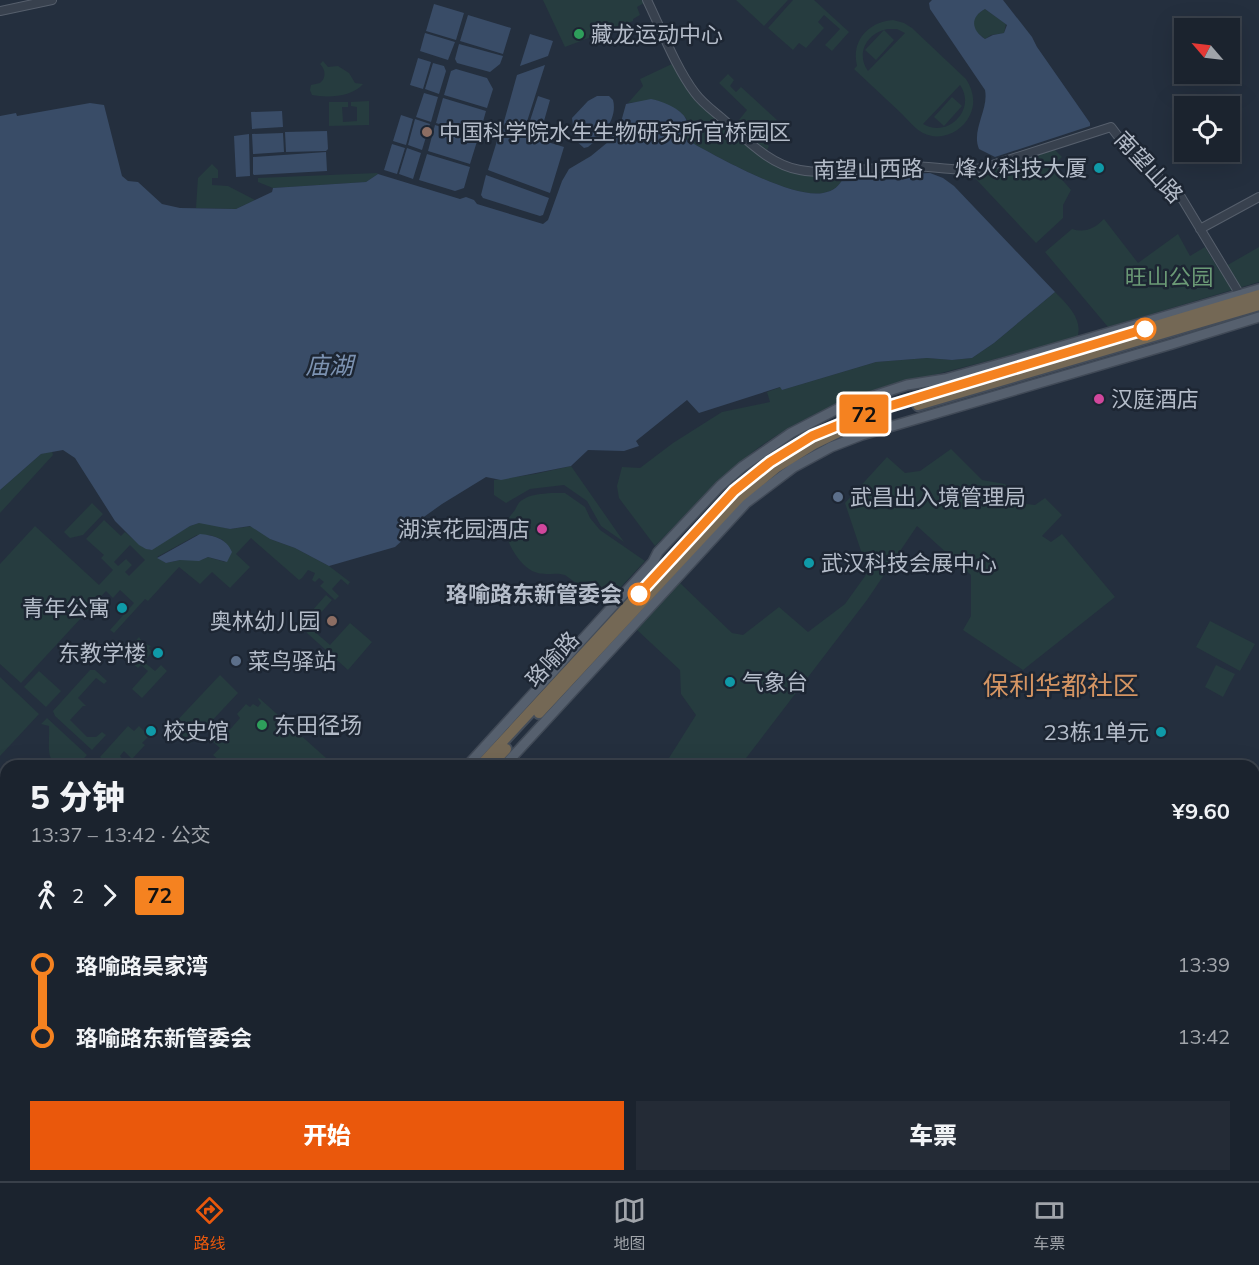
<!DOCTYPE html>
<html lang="zh">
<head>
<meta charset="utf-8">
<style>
	:root { --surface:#1b232e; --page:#242b36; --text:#f1f3f6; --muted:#a0a4aa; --line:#39404a; --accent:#ea580c }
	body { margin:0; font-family:Mulish,"Noto Sans SC",sans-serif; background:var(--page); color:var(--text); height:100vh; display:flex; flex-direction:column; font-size:22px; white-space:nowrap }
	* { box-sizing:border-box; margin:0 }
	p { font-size:20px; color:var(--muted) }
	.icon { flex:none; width:33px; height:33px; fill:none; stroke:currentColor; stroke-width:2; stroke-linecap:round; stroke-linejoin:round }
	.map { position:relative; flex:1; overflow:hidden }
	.details { position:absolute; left:0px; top:760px; width:1260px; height:422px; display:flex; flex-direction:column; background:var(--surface); border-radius:18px 18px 0 0; box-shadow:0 6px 24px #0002,0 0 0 2px var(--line) }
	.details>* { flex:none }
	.badge { padding:0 12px; border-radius:4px; font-size:21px; line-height:39px }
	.needle { width:39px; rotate:298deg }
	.controls { position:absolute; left:1174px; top:18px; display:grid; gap:12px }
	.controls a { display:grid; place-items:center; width:66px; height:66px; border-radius:0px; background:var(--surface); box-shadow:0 6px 24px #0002,0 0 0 2px var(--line); font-size:30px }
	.map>.badge { position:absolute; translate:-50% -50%; box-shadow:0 0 0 3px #fff }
	.legs { display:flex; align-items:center; gap:9px; height:66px; padding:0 30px; font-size:20px }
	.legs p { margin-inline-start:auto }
	.overview { display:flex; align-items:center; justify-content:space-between; height:102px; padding:0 30px }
	h1 { font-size:33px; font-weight:800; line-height:45px }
	.action { display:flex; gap:12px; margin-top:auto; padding:12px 30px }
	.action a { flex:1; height:69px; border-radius:0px; background:var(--accent); color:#fff; font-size:24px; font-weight:800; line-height:69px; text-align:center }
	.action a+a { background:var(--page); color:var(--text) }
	ul { padding:0 30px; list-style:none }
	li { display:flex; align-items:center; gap:21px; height:72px; font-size:22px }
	li i { display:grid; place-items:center; width:9px; height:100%; margin:0 8px; background:currentColor }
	li i::after { content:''; width:15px; height:15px; margin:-8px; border:4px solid; border-radius:50%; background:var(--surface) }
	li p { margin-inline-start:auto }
	li:first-child i { background:linear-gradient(#0000 50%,currentColor 0) }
	li:last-child i { background:linear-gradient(currentColor 50%,#0000 0) }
	.tab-bar { display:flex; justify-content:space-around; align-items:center; height:84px; border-top:2px solid var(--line); background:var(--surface); font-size:16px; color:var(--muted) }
	.tab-bar a { display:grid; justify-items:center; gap:3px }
	.tab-bar .active { color:var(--accent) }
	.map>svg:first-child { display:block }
	.green { fill:#263c3f; fill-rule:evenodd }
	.water { fill:#394c67; fill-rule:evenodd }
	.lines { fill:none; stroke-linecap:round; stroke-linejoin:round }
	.minor-casing { stroke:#565f6c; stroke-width:10 }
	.major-casing { stroke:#414a57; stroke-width:12 }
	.highway-casing { stroke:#434c59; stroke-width:14 }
	.minor { stroke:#38414e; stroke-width:8 }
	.major { stroke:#56606e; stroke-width:9 }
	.highway { stroke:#746855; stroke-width:10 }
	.line-1-casing { stroke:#fff; stroke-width:14 }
	.line-1 { stroke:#f58220; stroke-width:9 }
	.leisure-dot { fill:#2e9e5b; stroke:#1d2633; stroke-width:2 }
	.education-dot { fill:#8d6e63; stroke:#1d2633; stroke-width:2 }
	.culture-dot { fill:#0f9aa8; stroke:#1d2633; stroke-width:2 }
	.stop-1-dot { fill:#fff; stroke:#f58220; stroke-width:3 }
	.hotel-dot { fill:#d1479c; stroke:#1d2633; stroke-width:2 }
	.service-dot { fill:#5c6f8a; stroke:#1d2633; stroke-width:2 }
	.labels { text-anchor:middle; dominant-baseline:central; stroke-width:5; stroke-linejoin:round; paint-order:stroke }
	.poi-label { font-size:22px; fill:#b4bcc9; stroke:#1d2633; text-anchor:start }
	.street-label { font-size:22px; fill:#b4bcc9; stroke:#1d2633 }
	.park-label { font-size:22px; fill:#6b9a76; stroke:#1d2633 }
	.stop-label { font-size:22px; font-weight:bold; fill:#b4bcc9; stroke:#1d2633; text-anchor:end }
	.water-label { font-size:24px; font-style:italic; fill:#7c92b1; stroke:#1d2633 }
	.quarter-label { font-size:26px; fill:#d59563; stroke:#1d2633 }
</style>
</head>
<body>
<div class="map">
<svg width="1259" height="1181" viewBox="0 0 1259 1181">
	<rect width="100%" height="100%" fill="#242f3e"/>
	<path class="green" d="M543 0H642L644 3 637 7 640 15 633 19V21L565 47Z
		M736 0H788L764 26Z
		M793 0H814L849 32 832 51 825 45 840 29 824 15 818 22 824 28 806 48 799 43 793 50 768 28Z
		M985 9 1006 24 1004 33 991 35 985 39 974 30C971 20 976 14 985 9Z
		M893 20 904 23 912 28 966 79C973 90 976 103 970 115 962 132 941 142 923 133 915 129 908 120 902 114 886 99 870 84 854 69L857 66C851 41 868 22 893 20ZM888 29H897L905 33 868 71C855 53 868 32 888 29ZM960 85C977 109 948 139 923 124Z
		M884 30 894 40 876 60 865 50Z
		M323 61 328 67 338 66 349 73 355 83 363 84C352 97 328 98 312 95L310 90 311 85 320 83C326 78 326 70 320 64Z
		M674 63C679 73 683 83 689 92 702 110 767 165 787 171 805 177 825 173 843 172L844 177C839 186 834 191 823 193 791 199 716 156 687 140L684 137 688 123 686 118 679 111 656 100 628 103 643 86 640 79Z
		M728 74 734 80 730 86 736 92 741 87 777 120 773 125 770 123 758 136 769 146 767 150 735 125 747 110 719 83Z
		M952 97 962 106 944 126 934 117Z
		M369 101V125L329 126V102H348V107H342L343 122 357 121V107L351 106V102Z
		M1054 149 1062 157 1051 167 1071 190 1063 205V218L1036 243 974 177 975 173Z
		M212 164 218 170V178H212V185L228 186 255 200 236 209 196 208 198 178Z
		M377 173 378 174 366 182 273 188 258 182V178Z
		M1104 219 1138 263 1178 234 1190 256 1205 247 1219 270 1259 247V282L1108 327 1045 252 1072 229C1085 233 1094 229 1104 219Z
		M1055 292C1067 304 1084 320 1077 338L871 391C829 406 784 427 749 455 715 482 686 515 655 546L619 498 617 486 622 467 640 468 673 443 722 412 770 402 767 392 781 387 782 390 876 362 927 358 952 360 972 358 994 343Z
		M951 449 982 480 1005 484 1018 503 1035 505 1045 498 1062 515 1042 536 1051 542 1062 534 1115 597 1023 670 963 630 971 616V575L917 526 867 600 740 766H664L696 715 681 694 680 670 636 629 680 583 732 633 743 635 779 607 808 632 845 604 868 572 845 503 887 457 905 473 920 471Z
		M52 451 53 455 0 513V490L41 454Z
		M571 466 624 542 601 526 587 501 564 485 530 489 506 503 494 495V480L535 474Z
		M551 493H565L585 507 590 518 600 530 645 561 608 601 603 603 565 575C553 571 542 578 529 569 518 562 504 540 506 526 506 520 512 514 515 510 517 506 519 501 524 499 532 494 542 494 551 493Z
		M92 503 103 514 83 535 70 538 64 532Z
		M104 520 121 536 125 532 140 545 150 550 190 526 201 522 230 529 253 526 270 539 295 548 329 566 350 582 348 585 341 579 332 589 339 596 335 600 320 586 324 582 319 578 315 582 312 580 315 573 308 570 302 578 299 580 251 538 236 554 250 567 230 588 212 572 200 584 179 567 148 601 145 599 114 633 110 630 134 603 120 590 113 598 106 591 21 683 0 664V564L35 526 99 585 113 570 101 558 104 555 86 539ZM197 535H210L223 540 225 562 208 557 201 560H180L166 563 157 557ZM130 545 145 560 129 576 125 572 132 565 126 559 118 566 114 562Z
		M326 595 332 600 318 616 315 632 330 645 350 623 372 642 348 670 307 633 311 612Z
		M1210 621 1255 644 1240 671 1196 647Z
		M139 637 143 643 151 646 149 648 152 652 144 662 155 671 161 665 167 671 142 698 132 689 148 671 141 665 138 668 123 655Z
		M1216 665 1235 674 1223 697 1205 687Z
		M90 670H95L107 681 104 684 96 678 78 698 86 706H83L70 720 87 737H96L102 732 106 735 92 750 55 716 53 711Z
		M39 671 61 691 46 707 24 687Z
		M220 675 238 693 191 743 172 726Z
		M0 677 39 714 0 756Z
		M259 698 335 766H226L213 755 220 748 212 741 223 730 227 733 240 718 237 714 246 704 250 707 253 704 258 707 261 703 258 699Z
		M47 718 87 755 77 766C42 767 50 754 49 726L41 724Z
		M128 726 134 731 139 726 149 736 142 743 145 745 132 759 124 751 120 756 123 760 117 766H110L100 757Z
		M621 1176H768L766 1181H627Z
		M834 1176H1016L1013 1181H832Z
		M1045 1176H1140L1137 1181H1056Z"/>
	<path class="water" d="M932 0H1003L1032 37 1037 47 1090 123V126L995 157 979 149C971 130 989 109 985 90L930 9 929 3ZM985 9 1007 25 1004 33 993 35 985 39C971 30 970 17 985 9Z
		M434 4 464 13 456 40 426 31Z
		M468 15 511 28 503 54 460 41Z
		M425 33 455 42 448 60 420 51Z
		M530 34 553 41 548 56 520 66Z
		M459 44 503 56 500 64 490 72 457 63 455 59Z
		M418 58 431 62 423 89 410 85Z
		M433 63 444 66 446 71 439 94 425 89Z
		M545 65 524 131 503 125 517 75Z
		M456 69 487 78 493 89 487 108 444 95 451 71Z
		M424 93 438 97 431 122 416 117Z
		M538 96 550 100 540 135 527 130Z
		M597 96H609L613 100C618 119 602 136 588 147L584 148 575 140 572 118 588 101Z
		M443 98 486 111 479 136 436 123Z
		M651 99C662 101 685 110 687 122 688 127 686 132 684 137L687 140C716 156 791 199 823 193 834 191 839 186 844 177L930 173 943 178 954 186 1055 292 994 343 972 358 952 360 927 358 876 362 782 390 780 387 699 413 687 400 636 441 639 446 624 451 588 450 571 466 501 480 486 477 442 504 414 524 405 538 395 547 329 566 295 548 270 539 250 526 230 529 199 523 190 526 152 550 146 549 139 545 115 521 75 458 63 450 41 454 0 490V116L16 113 17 116 90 103 104 105 122 176 128 181 138 182 162 204 180 208 236 209 272 192 273 188 366 182 378 174 460 199 466 197 474 200 477 204 543 224 548 220 562 181 569 169 591 156 608 142 621 122 626 104Z
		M282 111 283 127 252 129 251 112Z
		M401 115 413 119 406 145 393 141Z
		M415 119 430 124 422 150 408 145Z
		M435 125 478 138 470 164 428 151Z
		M501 128 564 147 550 193 488 170Z
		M327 131 328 149 326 151 286 152 285 132Z
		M283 133 284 152 253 154 252 134Z
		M249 134 250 176 236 177 234 136Z
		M392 144 405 148 397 174 384 170Z
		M407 148 421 153 413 179 399 174Z
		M326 152 327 171 254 175 253 174V157Z
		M427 154 470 167 464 188 455 191 419 180Z
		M486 175 549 198 543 215 540 216 483 198 481 195Z
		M200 534C213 535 227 539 232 552L227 562 208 557 199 561 180 560 166 563 157 558Z"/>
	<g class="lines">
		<g class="minor-casing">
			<path id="minor" d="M647 0C661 29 676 68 695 93 703 104 715 112 725 121 747 140 770 165 800 170 831 176 873 167 905 166 933 165 959 174 986 167L1111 127 1130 152 1181 197 1242 298
				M0 11 52 0
				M1200 229 1259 197"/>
		</g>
		<g class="major-casing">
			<path id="major" d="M467 766 653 562 658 552 720 486 742 467 791 433 843 406 907 385 945 379 1014 360 1259 289
				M504 766 746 503 794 467 831 447 862 435 1172 344 1259 317
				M85 1181 90 1176
				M123 1181 128 1176"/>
		</g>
		<g class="highway-casing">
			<path id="highway" d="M918 405 1259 305
				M539 713 739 498 777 467 814 444 849 427
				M480 766 720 506C765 460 813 433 873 411L1259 295
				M490 766 506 749
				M100 1181 105 1176
				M110 1181 115 1176"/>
		</g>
		<use href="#minor" class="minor"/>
		<use href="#major" class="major"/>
		<use href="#highway" class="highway"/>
	</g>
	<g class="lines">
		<g class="line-1-casing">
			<path id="line-1" d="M639 594 734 491 770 462 812 436 873 411 1145 329"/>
		</g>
		<use href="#line-1" class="line-1"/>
	</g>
	<g class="leisure-dot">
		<circle cx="579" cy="34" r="6"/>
		<circle cx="262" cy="725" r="6"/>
	</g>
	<g class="education-dot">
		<circle cx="427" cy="132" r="6"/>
		<circle cx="332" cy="621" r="6"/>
	</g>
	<g class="culture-dot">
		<circle cx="1099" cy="168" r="6"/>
		<circle cx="809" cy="563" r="6"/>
		<circle cx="122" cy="608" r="6"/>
		<circle cx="158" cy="653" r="6"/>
		<circle cx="730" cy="682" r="6"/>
		<circle cx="151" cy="731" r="6"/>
		<circle cx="1161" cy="732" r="6"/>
	</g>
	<g class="stop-1-dot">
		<circle cx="1145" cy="329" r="10"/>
		<circle cx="639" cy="594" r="10"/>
	</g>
	<g class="hotel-dot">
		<circle cx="1099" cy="399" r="6"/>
		<circle cx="542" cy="529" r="6"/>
	</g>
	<g class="service-dot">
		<circle cx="838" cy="497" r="6"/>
		<circle cx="236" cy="661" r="6"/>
	</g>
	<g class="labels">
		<g class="poi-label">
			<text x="591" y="34">藏龙运动中心</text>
			<text x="439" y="132">中国科学院水生生物研究所官桥园区</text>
			<text x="1087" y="168" text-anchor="end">烽火科技大厦</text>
			<text x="1111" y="399">汉庭酒店</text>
			<text x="850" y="497">武昌出入境管理局</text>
			<text x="530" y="529" text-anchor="end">湖滨花园酒店</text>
			<text x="821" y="563">武汉科技会展中心</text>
			<text x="110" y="608" text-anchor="end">青年公寓</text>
			<text x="320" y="621" text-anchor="end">奥林幼儿园</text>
			<text x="146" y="653" text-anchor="end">东教学楼</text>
			<text x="248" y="661">菜鸟驿站</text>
			<text x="742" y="682">气象台</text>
			<text x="274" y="725">东田径场</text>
			<text x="163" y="731">校史馆</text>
			<text x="1149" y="732" text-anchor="end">23栋1单元</text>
		</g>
		<g class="street-label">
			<text transform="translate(1149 167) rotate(47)">南望山路</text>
			<text transform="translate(868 169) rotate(-1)">南望山西路</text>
			<text transform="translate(552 659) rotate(-47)">珞喻路</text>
		</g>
		<g class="park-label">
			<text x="1169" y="277">旺山公园</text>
		</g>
		<g class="stop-label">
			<text x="622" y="594">珞喻路东新管委会</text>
		</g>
		<g class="water-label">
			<text x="329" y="365">庙湖</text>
		</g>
		<g class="quarter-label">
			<text x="1061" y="685">保利华都社区</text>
		</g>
	</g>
</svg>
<div class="controls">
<a><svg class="needle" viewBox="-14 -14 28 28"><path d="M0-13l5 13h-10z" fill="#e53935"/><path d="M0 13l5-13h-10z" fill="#a0a4aa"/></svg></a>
<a><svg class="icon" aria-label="locate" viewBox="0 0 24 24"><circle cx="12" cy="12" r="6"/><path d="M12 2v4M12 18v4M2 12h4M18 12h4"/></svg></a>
</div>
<b class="badge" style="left:864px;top:414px;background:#f58220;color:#111">72</b>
<section class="details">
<div class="overview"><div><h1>5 分钟</h1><p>13:37 – 13:42 · 公交</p></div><b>¥9.60</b></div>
<div class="legs"><svg class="icon" aria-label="walk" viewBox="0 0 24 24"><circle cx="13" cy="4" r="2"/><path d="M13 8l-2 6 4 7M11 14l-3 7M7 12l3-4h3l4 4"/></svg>2<svg class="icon" aria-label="forward" viewBox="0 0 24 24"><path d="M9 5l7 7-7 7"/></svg><b class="badge" style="background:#f58220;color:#111">72</b></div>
<ul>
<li><i style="color:#f58220"></i><b>珞喻路吴家湾</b><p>13:39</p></li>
<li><i style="color:#f58220"></i><b>珞喻路东新管委会</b><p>13:42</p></li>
</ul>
<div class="action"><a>开始</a><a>车票</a></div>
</section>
</div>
<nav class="tab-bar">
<a class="active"><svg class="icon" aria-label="directions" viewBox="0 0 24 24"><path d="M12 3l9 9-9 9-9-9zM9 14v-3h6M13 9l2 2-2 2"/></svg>路线</a>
<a><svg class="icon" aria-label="map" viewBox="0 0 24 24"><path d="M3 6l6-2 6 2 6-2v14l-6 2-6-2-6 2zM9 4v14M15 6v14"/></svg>地图</a>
<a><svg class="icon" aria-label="tickets" viewBox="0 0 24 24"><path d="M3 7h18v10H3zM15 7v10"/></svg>车票</a>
</nav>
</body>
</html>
